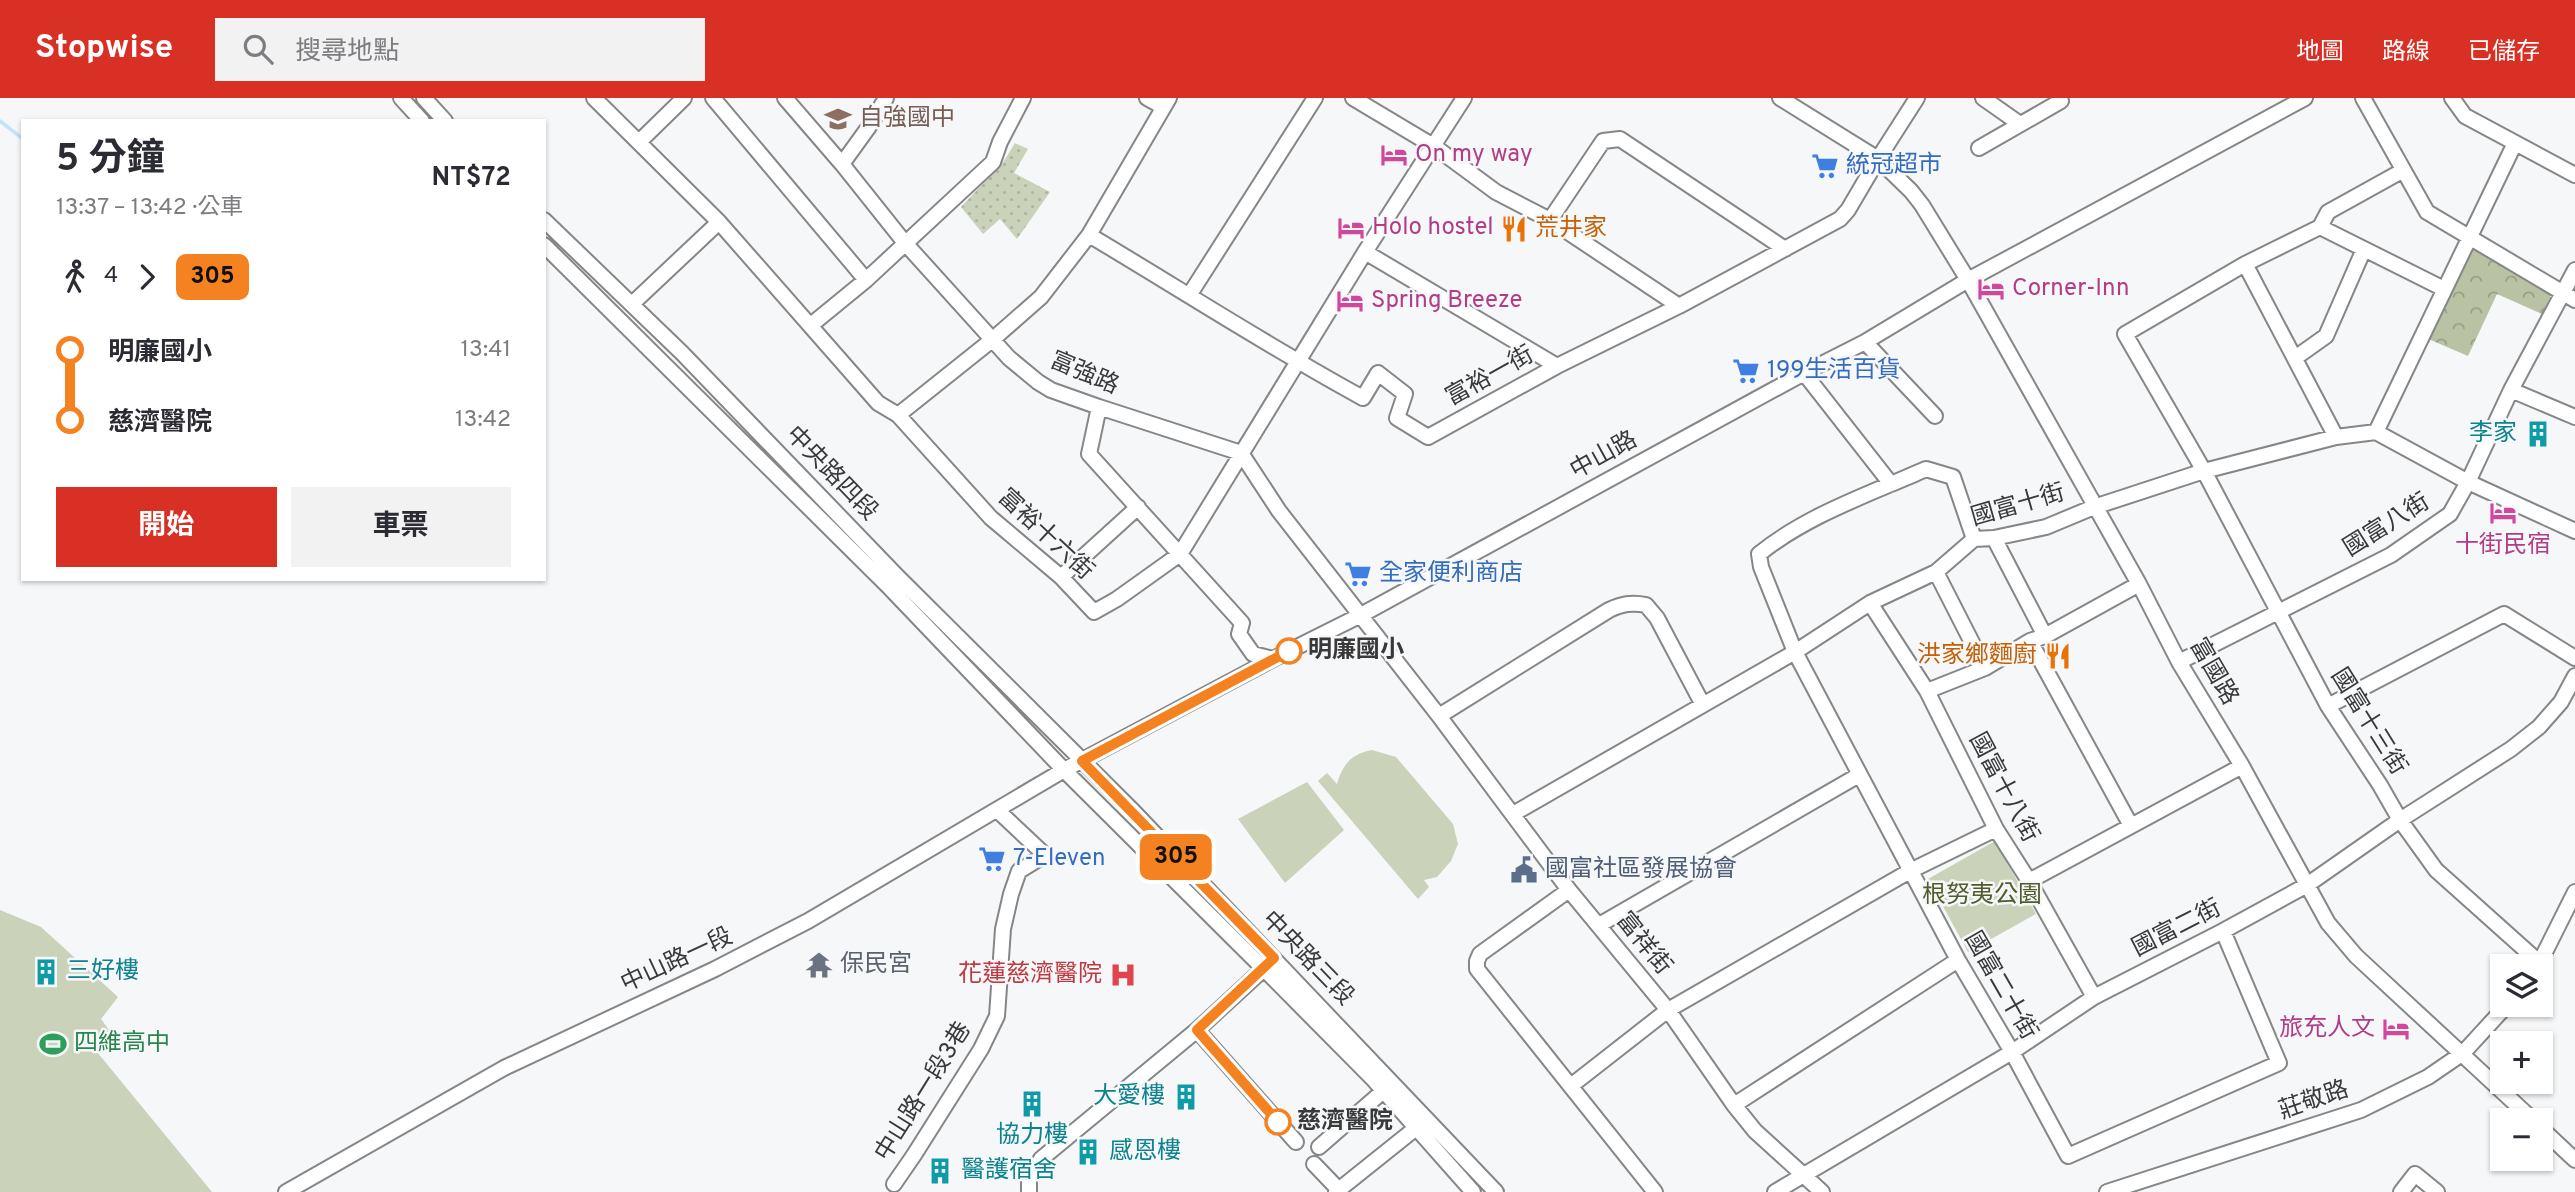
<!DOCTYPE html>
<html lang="zh-TW">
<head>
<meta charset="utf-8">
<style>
	:root { --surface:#fff; --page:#f2f2f3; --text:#2b2b33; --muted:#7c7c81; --accent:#d93025 }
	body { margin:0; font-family:Overpass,"Noto Sans TC",sans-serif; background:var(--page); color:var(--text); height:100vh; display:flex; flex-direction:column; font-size:26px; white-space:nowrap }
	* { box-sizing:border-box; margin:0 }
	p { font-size:23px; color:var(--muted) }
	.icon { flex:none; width:38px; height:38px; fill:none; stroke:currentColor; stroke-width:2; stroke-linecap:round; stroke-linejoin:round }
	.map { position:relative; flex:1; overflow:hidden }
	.sheet { position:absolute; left:21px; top:21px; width:525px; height:462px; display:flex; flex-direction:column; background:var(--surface); border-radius:0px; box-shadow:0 2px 5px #0004 }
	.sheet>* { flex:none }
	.badge { padding:0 14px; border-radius:10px; font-size:24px; line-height:46px }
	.fabs { position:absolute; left:2490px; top:856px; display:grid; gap:14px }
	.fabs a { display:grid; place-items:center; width:63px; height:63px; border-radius:0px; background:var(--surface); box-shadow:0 2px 5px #0004; font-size:35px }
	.map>.badge { position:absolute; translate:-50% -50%; box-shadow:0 0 0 4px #fff }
	.legs { display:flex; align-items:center; gap:10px; height:77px; padding:0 35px; font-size:23px }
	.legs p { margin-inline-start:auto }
	.overview { display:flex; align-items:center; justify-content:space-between; height:119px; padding:0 35px }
	h1 { font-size:38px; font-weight:700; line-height:52px }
	.cta { display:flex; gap:14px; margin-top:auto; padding:14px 35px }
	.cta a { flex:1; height:80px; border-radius:0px; background:var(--accent); color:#fff; font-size:28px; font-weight:700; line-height:80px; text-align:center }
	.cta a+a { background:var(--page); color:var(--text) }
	ul { padding:0 35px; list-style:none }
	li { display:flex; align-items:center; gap:24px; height:70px; font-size:26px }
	li i { display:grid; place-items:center; width:10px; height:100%; margin:0 9px; background:currentColor }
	li i::after { content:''; width:18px; height:18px; margin:-9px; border:5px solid; border-radius:50%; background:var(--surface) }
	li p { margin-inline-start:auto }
	li:first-child i { background:linear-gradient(#0000 50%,currentColor 0) }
	li:last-child i { background:linear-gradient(currentColor 50%,#0000 0) }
	header { display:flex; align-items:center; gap:42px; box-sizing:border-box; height:98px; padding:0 35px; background:var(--accent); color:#fff }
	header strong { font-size:33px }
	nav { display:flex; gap:38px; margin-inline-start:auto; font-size:24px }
	.search { width:490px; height:63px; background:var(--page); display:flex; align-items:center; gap:18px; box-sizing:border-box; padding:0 24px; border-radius:0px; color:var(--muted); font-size:26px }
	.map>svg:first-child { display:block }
	.grass { fill:url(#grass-dots) }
	.forest { fill:url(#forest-crowns) }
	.park { fill:#cad2b9 }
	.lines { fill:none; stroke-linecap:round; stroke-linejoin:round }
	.stream { stroke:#c4e2fa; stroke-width:3.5 }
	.minor-casing { stroke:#848688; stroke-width:18 }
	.minor { stroke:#fff; stroke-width:14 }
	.line-1-casing { stroke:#fff; stroke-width:16 }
	.line-1 { stroke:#f58220; stroke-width:10 }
	.stop-1-dot { fill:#fff; stroke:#f58220; stroke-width:3.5 }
	.labels { text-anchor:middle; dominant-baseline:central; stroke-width:5; stroke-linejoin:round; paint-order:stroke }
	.education-label { font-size:24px; fill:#785e54; stroke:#f5f7f9; text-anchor:start }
	.hotel-label { font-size:24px; fill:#b23c85; stroke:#f5f7f9; text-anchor:start }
	.shop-label { font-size:24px; fill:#366cbe; stroke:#f5f7f9; text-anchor:start }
	.food-label { font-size:24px; fill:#c56008; stroke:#f5f7f9; text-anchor:start }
	.street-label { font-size:24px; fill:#39393a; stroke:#f5f7f9 }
	.culture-label { font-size:24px; fill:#0d838f; stroke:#f5f7f9; text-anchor:start }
	.stop-label { font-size:24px; font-weight:bold; fill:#39393a; stroke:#f5f7f9; text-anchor:start }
	.service-label { font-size:24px; fill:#4e5e75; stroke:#f5f7f9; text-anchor:start }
	.park-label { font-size:24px; fill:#505d2a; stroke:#f5f7f9 }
	.worship-label { font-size:24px; fill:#5b616d; stroke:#f5f7f9; text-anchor:start }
	.health-label { font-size:24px; fill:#be3a42; stroke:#f5f7f9; text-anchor:end }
	.leisure-label { font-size:24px; fill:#27864d; stroke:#f5f7f9; text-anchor:start }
</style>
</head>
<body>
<header>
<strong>Stopwise</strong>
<div class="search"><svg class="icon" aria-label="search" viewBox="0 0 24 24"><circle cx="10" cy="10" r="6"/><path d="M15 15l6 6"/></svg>搜尋地點</div>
<nav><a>地圖</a><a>路線</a><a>已儲存</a></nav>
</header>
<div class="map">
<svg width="2575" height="1094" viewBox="0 0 2575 1094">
	<defs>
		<pattern id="grass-dots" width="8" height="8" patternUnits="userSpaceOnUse" patternTransform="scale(1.75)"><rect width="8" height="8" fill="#cad2b9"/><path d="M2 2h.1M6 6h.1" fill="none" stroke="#aeb5a0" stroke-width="1.8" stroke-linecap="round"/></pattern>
		<pattern id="forest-crowns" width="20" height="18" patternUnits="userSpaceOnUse" patternTransform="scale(1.75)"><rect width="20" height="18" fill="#b9c3a3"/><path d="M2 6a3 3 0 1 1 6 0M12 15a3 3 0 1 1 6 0" fill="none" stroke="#979f86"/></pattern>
	</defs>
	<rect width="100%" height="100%" fill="#f5f7f9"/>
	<path class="grass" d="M1015 45 1028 51 1014 75 1050 94 1017 141 1000 121 983 136 961 109 1004 63Z"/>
	<path class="forest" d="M2472 145 2554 191 2542 216 2497 196 2468 258 2426 240Z"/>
	<path class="park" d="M1372 652 1396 659 1453 726 1458 746 1451 763 1437 779 1424 782 1429 789 1418 801 1318 683 1327 675 1337 686C1343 666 1351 656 1372 652Z
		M1307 684 1344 732 1285 785 1238 721Z
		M1995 743 2036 816 1968 854 1928 781Z
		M0 812 41 829 118 899 101 921 114 939 97 954 212 1094H0Z"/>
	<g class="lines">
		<path class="stream" d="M0 23 23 41"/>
		<g class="minor-casing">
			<path id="minor" d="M401 0 422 23
				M424 0 445 23
				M594 0 719 124 878 305 898 317 991 420 1061 479 1094 514 1117 501 1180 456 1365 154 1464 0
				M713 0 866 182
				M785 0 842 66 905 145 1009 260 1038 284 1051 292 1099 309 1241 355 1279 413 1439 618 1569 792 1668 912 1734 1007 1755 1033 1822 1094
				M1147 0 1163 9
				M1353 0 1435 49 1496 94 1550 122 1679 208
				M1780 0 1878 61 1911 93 1922 107 1968 182 2139 486 2179 564 2242 668 2328 825 2356 858 2533 1022
				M1983 0 2020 26
				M2363 0 2427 114 2575 202
				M2452 0 2465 18 2575 77
				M639 44 684 0
				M1979 50 2061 3
				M842 66 868 30 886 0
				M2402 73 2328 114 2320 129 2245 166 2125 236 2204 373 2328 608 2380 687 2400 722 2436 772 2540 865
				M544 122 682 255 897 478 1134 714 1496 1094
				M1550 122 1603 43 1620 41 1785 151
				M2320 129 2444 191
				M1089 137C1180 191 1269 249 1363 300L1378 275 1405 296 1397 320 1428 339 1557 268 1679 208 1840 121 1848 112 1878 61 1917 0
				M544 147 887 487 1064 672 1264 871 1374 982 1473 1094
				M1365 154 1557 268
				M2245 166 2336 339
				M1190 196 1315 0
				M632 206 719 124
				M811 227 866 182 993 64 1000 44 1023 0
				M1865 244 1935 318
				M2295 260 2326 238 2364 151
				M1804 275 1891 386
				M2511 292 2575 319
				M1099 309 1089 356 1242 525 1239 536 1253 556 1273 561
				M898 317 992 242 1041 199 1089 137 1169 0
				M2376 334 2515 45
				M1994 440 2045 538
				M1974 441 1953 379 1926 371C1870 396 1807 417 1759 456L1761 469 1795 554 1958 862 2012 954 2068 1058 2279 965 2223 833
				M1936 474 1985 570
				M1061 479 1138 409
				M1870 505 1927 593 1996 731 2029 783 2094 899
				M2030 543 2130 726
				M2179 564 2391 457 2450 416 2468 384 2511 292 2575 172
				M1927 593 1985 570 2030 543 2045 538 2139 486
				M2328 608 2504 516 2575 560
				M1439 618 1609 512C1622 506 1631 504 1646 507L1657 520 1703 607
				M1513 716 1795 554 1870 505 1936 474 1974 441 1994 440 2046 429 2094 409 2204 373 2336 339 2376 334 2468 384 2575 433
				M2029 783 2242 668
				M1569 792 1480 856 1477 863V871L1655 1094
				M1599 827 1859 677
				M2538 868 2575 794
				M1197 932 1296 1044
				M1572 987 1668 912 1910 773 1996 731
				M1734 1007 1958 862
				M2541 1030 2575 1062
				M1319 1049 1389 988
				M1314 1066 1339 1092
				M894 1086 914 1057 981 951 997 918 1003 831 1011 796 1019 773 1045 757 997 712
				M286 1094 504 970 715 871 808 823 1064 672 1273 561 1361 517 1804 275 1865 244 1968 182 2305 0
				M1029 1094V1081L1041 1061 1197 932 1270 865
				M1336 1094 1416 1030
				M1775 1094 2012 954 2094 899 2223 833 2307 787 2400 722 2511 651 2539 629 2561 604 2575 578
				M2107 1094 2361 1012 2428 979 2463 955 2508 906
				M2401 1094 2415 1076 2437 1094"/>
		</g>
		<use href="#minor" class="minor"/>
	</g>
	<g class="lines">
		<g class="line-1-casing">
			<path id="line-1" d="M1278 1024 1197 932 1274 860 1082 663 1289 553"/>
		</g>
		<use href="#line-1" class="line-1"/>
	</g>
	<defs>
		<g id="school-bare" transform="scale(2.1)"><path d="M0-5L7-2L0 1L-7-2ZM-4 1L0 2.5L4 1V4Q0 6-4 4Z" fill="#8d6e63" stroke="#f5f7f9" stroke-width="2.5" paint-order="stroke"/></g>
		<g id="hotel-bare" transform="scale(2.1)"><path d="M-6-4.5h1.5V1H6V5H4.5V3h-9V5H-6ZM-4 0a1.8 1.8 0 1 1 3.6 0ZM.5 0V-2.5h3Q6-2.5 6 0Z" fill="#d1479c" stroke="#f5f7f9" stroke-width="2.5" paint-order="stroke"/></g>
		<g id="supermarket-bare" transform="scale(2.1)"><path d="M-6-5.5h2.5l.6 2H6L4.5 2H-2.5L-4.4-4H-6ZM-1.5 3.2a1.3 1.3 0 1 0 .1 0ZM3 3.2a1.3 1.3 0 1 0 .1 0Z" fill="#3f7fe0" stroke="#f5f7f9" stroke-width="2.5" paint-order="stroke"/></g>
		<g id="restaurant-bare" transform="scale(2.1)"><path d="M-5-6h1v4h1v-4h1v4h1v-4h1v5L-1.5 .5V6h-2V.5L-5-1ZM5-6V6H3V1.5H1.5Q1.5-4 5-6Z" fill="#e8710a" stroke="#f5f7f9" stroke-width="2.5" paint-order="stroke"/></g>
		<g id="building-bare" transform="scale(2.1)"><path d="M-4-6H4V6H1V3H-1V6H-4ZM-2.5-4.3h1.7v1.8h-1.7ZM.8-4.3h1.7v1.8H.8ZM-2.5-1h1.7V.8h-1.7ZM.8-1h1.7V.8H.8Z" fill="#0f9aa8" stroke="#f5f7f9" stroke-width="2.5" paint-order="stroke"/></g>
		<g id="civic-bare" transform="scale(2.1)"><path d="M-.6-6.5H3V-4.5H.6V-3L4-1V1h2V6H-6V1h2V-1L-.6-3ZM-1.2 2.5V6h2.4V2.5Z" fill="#5c6f8a" stroke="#f5f7f9" stroke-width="2.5" paint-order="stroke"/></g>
		<g id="temple-bare" transform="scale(2.1)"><path d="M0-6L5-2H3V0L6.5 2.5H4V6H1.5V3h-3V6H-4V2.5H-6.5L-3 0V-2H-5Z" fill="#6b7280" stroke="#f5f7f9" stroke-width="2.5" paint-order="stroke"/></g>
		<g id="hospital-bare" transform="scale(2.1)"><path d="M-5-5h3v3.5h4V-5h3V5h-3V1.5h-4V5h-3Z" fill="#e0444e" stroke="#f5f7f9" stroke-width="2.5" paint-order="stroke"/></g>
		<g id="stadium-bare" transform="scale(2.1)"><path d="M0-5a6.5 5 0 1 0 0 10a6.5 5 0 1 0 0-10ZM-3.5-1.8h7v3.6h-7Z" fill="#2e9e5b" stroke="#f5f7f9" stroke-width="2.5" paint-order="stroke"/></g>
	</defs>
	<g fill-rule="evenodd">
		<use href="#school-bare" x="838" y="21"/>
		<use href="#hotel-bare" x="1394" y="57"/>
		<use href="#supermarket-bare" x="1825" y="68"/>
		<use href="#hotel-bare" x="1351" y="130"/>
		<use href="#restaurant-bare" x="1514" y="131"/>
		<use href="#hotel-bare" x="1991" y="191"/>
		<use href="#hotel-bare" x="1350" y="203"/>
		<use href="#supermarket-bare" x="1746" y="273"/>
		<use href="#building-bare" x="2538" y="336"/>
		<use href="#hotel-bare" x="2503" y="415"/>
		<use href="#supermarket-bare" x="1358" y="476"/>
		<use href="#restaurant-bare" x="2058" y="558"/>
		<use href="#supermarket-bare" x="992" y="761"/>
		<use href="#civic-bare" x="1524" y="772"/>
		<use href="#temple-bare" x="819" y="867"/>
		<use href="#building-bare" x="46" y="874"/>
		<use href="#hospital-bare" x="1123" y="877"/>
		<use href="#hotel-bare" x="2396" y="931"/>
		<use href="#stadium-bare" x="53" y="946"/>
		<use href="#building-bare" x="1186" y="999"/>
		<use href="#building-bare" x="1032" y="1006"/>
		<use href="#building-bare" x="1088" y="1054"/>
		<use href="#building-bare" x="940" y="1073"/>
	</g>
	<g class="stop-1-dot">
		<circle cx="1289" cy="553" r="12"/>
		<circle cx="1278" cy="1024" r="12"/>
	</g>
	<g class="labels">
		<g class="education-label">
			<text x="859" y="21">自強國中</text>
		</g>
		<g class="hotel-label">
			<text x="1415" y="57">On my way</text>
			<text x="1372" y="130">Holo hostel</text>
			<text x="2012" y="191">Corner-Inn</text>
			<text x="1371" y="203">Spring Breeze</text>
			<text x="2503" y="448" text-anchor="middle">十街民宿</text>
			<text x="2375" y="931" text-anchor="end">旅充人文</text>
		</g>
		<g class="shop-label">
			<text x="1846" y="68">統冠超市</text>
			<text x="1767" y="273">199生活百貨</text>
			<text x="1379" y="476">全家便利商店</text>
			<text x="1013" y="761">7-Eleven</text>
		</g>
		<g class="food-label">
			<text x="1535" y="131">荒井家</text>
			<text x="2037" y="558" text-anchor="end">洪家鄉麵廚</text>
		</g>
		<g class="street-label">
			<text transform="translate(1084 276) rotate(23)">富強路</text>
			<text transform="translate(1490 279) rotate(-29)">富裕一街</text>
			<text transform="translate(1604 358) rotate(-29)">中山路</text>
			<text transform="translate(831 376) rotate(46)">中央路四段</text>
			<text transform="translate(2018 408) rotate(-16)">國富十街</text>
			<text transform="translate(2387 428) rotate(-32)">國富八街</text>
			<text transform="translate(1045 437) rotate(43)">富裕十六街</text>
			<text transform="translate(2213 574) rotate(60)">富國路</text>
			<text transform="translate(2368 624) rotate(58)">國富十三街</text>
			<text transform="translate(2003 690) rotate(62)">國富十八街</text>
			<text transform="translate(2177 831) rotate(-27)">國富二街</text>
			<text transform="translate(1643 846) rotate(51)">富祥街</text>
			<text transform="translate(1307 861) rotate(46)">中央路三段</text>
			<text transform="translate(677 863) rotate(-25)">中山路一段</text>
			<text transform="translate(2000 888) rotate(60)">國富二十街</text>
			<text transform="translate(924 994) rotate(-58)">中山路一段3巷</text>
			<text transform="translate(2314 1003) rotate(-19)">莊敬路</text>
		</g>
		<g class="culture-label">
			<text x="2517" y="336" text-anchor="end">李家</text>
			<text x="67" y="874">三好樓</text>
			<text x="1165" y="999" text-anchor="end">大愛樓</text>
			<text x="1032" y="1038" text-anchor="middle">協力樓</text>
			<text x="1109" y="1054">感恩樓</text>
			<text x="961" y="1073">醫護宿舍</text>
		</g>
		<g class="stop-label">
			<text x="1308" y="553">明廉國小</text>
			<text x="1297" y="1024">慈濟醫院</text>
		</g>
		<g class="service-label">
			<text x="1545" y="772">國富社區發展協會</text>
		</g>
		<g class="park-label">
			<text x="1982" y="798">根努夷公園</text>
		</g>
		<g class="worship-label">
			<text x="840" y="867">保民宮</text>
		</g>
		<g class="health-label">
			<text x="1102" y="877">花蓮慈濟醫院</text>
		</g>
		<g class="leisure-label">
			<text x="74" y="946">四維高中</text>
		</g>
	</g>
</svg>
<div class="fabs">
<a><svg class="icon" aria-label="layers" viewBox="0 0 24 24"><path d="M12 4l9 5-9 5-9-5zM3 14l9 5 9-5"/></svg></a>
<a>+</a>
<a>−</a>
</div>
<b class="badge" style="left:1176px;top:759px;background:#f58220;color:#111">305</b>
<section class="sheet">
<div class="overview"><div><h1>5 分鐘</h1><p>13:37 – 13:42 · 公車</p></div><b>NT$72</b></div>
<div class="legs"><svg class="icon" aria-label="walk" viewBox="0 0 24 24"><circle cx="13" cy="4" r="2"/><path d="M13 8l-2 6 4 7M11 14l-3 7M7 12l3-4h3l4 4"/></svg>4<svg class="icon" aria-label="forward" viewBox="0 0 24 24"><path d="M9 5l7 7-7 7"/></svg><b class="badge" style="background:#f58220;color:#111">305</b></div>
<ul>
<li><i style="color:#f58220"></i><b>明廉國小</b><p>13:41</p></li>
<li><i style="color:#f58220"></i><b>慈濟醫院</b><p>13:42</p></li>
</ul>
<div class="cta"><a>開始</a><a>車票</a></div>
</section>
</div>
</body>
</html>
